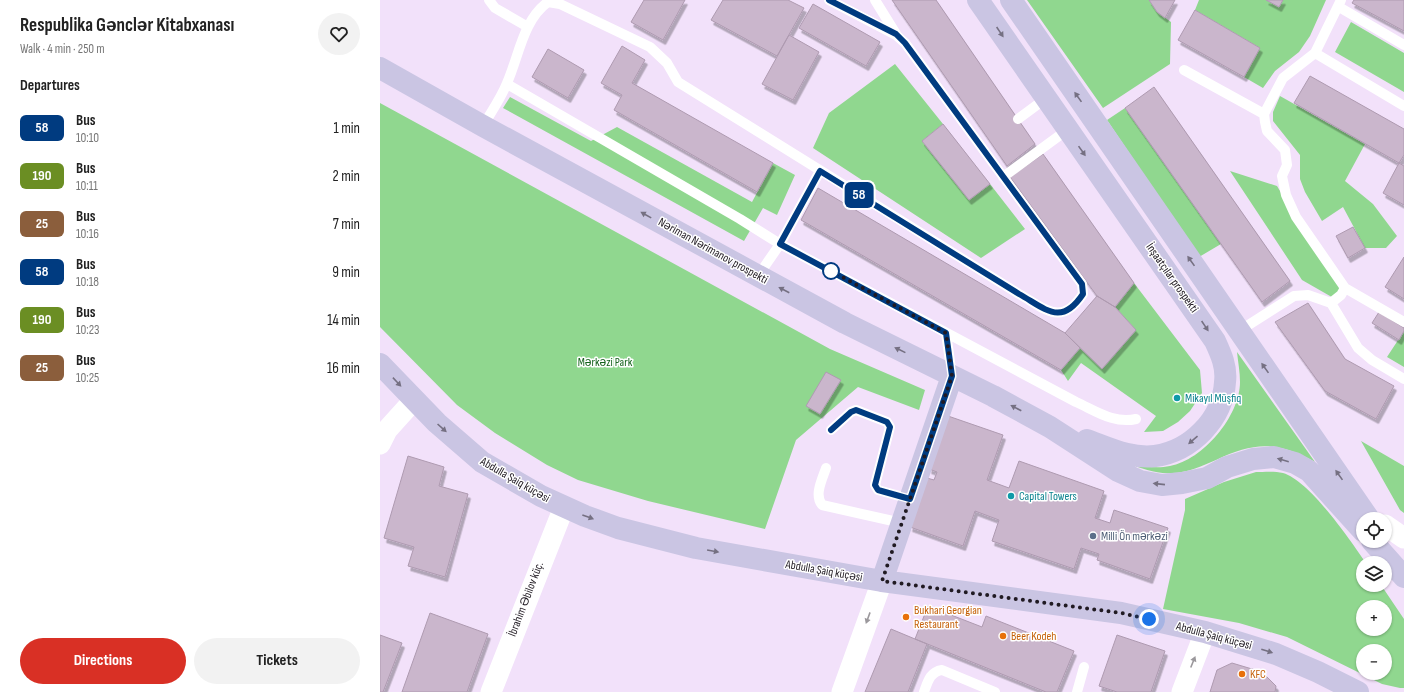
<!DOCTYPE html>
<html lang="en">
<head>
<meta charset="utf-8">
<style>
	:root { --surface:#fff; --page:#f2f2f2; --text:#222; --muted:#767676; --accent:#d93025 }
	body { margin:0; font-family:"Sofia Sans Condensed",sans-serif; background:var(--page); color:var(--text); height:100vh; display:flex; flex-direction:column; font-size:15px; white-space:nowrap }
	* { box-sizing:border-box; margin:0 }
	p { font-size:13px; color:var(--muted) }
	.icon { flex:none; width:22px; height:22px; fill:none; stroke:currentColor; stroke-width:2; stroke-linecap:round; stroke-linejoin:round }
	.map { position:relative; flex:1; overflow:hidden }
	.sheet { display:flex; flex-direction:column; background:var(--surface); width:380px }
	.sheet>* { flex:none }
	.badge { padding:0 8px; border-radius:6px; font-size:14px; line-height:26px }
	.buttons { position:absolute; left:976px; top:512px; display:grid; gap:8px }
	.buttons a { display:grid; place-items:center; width:36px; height:36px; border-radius:50%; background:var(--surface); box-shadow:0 1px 3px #0004; font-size:20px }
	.you { position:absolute; width:20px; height:20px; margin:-10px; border:3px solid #fff; border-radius:50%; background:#1a73e8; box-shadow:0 0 0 6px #1a73e833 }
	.map>.badge { position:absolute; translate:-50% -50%; box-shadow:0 0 0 2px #fff }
	h2 { padding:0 20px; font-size:15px; line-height:36px }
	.round { display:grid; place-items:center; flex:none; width:42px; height:42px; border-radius:21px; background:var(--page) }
	.overview { display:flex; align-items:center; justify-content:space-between; height:68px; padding:0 20px }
	h1 { font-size:19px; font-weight:700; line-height:30px }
	.primary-button { display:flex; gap:8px; margin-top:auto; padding:8px 20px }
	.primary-button a { flex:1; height:46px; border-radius:24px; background:var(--accent); color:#fff; font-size:16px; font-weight:700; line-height:46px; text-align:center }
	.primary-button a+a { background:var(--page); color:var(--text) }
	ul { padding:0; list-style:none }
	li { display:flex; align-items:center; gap:12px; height:48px; padding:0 20px }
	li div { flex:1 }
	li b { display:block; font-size:15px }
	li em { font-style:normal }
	li .badge { min-width:44px; font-weight:700; text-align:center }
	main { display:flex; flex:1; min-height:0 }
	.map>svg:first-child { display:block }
	.green { fill:#90d78f; fill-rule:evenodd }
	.building { fill:#cab6cc; stroke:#ae9ab0; filter:url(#shadow) }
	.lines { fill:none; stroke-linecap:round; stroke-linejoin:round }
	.service { stroke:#fff; stroke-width:10 }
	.minor { stroke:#fff; stroke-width:21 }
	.primary { stroke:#cac5e3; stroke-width:22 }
	.oneway { fill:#757082 }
	.oneway2 { fill:#9b989c }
	.line-casing { stroke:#fff; stroke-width:9 }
	.line { stroke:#003b80; stroke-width:6 }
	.walk { stroke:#201a22; stroke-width:4; stroke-dasharray:0 7.2 }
	.stop-dot { fill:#fff; stroke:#003b80; stroke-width:2 }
	.culture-dot { fill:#0f9aa8; stroke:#fff; stroke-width:1.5 }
	.service-dot { fill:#5c6f8a; stroke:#fff; stroke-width:1.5 }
	.food-dot { fill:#e8710a; stroke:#fff; stroke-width:1.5 }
	.labels { text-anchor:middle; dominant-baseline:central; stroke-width:3; stroke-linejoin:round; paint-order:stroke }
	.street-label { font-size:12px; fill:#201a22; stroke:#fff }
	.park-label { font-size:12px; fill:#15621c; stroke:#fff }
	.culture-label { font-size:12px; fill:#0d838f; stroke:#fff; text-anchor:start }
	.service-label { font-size:12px; fill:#4e5e75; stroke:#fff; text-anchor:start }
	.food-label { font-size:12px; fill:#c56008; stroke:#fff; text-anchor:start }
</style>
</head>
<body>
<main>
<section class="sheet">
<div class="overview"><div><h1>Respublika Gənclər Kitabxanası</h1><p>Walk · 4 min · 250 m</p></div><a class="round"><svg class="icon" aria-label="heart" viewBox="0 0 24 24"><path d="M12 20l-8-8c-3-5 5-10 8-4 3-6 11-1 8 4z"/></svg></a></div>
<h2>Departures</h2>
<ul>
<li><span class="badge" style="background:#003b80;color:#fff">58</span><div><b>Bus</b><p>10:10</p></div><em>1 min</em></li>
<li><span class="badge" style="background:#6b8e23;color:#fff">190</span><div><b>Bus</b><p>10:11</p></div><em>2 min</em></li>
<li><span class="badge" style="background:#8b5e3c;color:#fff">25</span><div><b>Bus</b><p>10:16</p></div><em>7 min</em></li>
<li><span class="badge" style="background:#003b80;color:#fff">58</span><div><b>Bus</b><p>10:18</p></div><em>9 min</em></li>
<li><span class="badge" style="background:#6b8e23;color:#fff">190</span><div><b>Bus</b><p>10:23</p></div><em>14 min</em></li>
<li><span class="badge" style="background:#8b5e3c;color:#fff">25</span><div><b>Bus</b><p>10:25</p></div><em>16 min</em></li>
</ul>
<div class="primary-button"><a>Directions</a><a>Tickets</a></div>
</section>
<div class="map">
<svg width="1024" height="692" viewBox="0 0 1024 692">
	<defs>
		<filter id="shadow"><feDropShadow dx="2.5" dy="4.5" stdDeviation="0" flood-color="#0004"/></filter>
	</defs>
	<rect width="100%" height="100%" fill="#f2e1fa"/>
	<path class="green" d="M647 0H769L777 12 791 22 790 64 723 108Z
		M819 0H886L899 7 903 0H946L930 36 919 52 895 71 883 88 864 77 880 48 815 10Z
		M971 22 1024 53V92L955 52Z
		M515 64 563 124 542 141 589 200 610 184 645 229 601 258 433 148 449 113Z
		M900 96 985 144 965 181 993 204 1017 236 1006 248H985L963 207 942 221 925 192 920 179V155L893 121V112Z
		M130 97 211 141 237 127 372 202 393 163 415 175 397 215 383 208 364 241 123 108Z
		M0 103 450 349 545 390 539 410 478 387 416 440 385 529 268 501 198 480 167 465 115 433 77 405 0 327Z
		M745 108 841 244 819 257 727 120Z
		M850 171 897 186 938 254 967 284 957 300 922 280Z
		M754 283 820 370 822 393 810 411 798 422 783 431 764 432 776 416 701 363 688 381 681 370 700 348 722 368 756 330 735 307Z
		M1024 331V367L1007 357Z
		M857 352 935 462C897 441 874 442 836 460 822 466 807 473 792 473 776 474 762 469 748 463 762 466 775 469 790 466 823 460 860 416 860 382 860 372 858 362 857 352Z
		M981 441 1024 466V513L1020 510Z
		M876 472C884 472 895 471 903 473 930 481 970 540 986 563H983V585H1001L1024 619V688H1020L1002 684 907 637 859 623 783 609 805 510V499L844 482ZM983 607H1005V629H983ZM983 651H1005V673H983Z"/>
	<path class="building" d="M264 0H305L283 40 251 22Z
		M343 0H408L424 8 397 56 331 20Z
		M512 0H556L655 144 627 166Z
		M769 0H795L785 18 777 12Z
		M886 0H903L899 7Z
		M974 0H1024V31L972 3Z
		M433 4 500 42 486 66 419 28Z
		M815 10 880 48 864 77 798 40Z
		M409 35 439 52 413 100 382 84Z
		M242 46 265 60 252 83 393 163 377 192 234 110 242 95 221 83Z
		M168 49 204 70 188 98 152 77Z
		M930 76 1024 129V155L1019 163 914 103Z
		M774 87 910 281 882 302 745 108Z
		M563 124 610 184 589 200 542 141Z
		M663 154 754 283 735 307 717 296 630 177Z
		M1019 163 1024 166V205L1003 193Z
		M438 188 685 333 700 348 681 370 421 220Z
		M973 227 985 248 968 258 956 236Z
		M1024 257V299L1005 287Z
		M717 296 735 307 756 330 722 369 685 333Z
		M928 303 965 359 1014 386 996 419 945 391 895 322Z
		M999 312 1024 328V331L1019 340 992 323Z
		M446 372 461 380 440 414 426 406Z
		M568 416 623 435 607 480 629 488 639 461 724 491 715 518 730 523 734 510 788 528 770 579 717 560 719 554 701 548 694 569 612 541 619 520 595 511 583 546 530 527 547 478 554 480 557 472 549 469Z
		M28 456 64 467 59 486 88 494 65 577 28 566 34 547 4 538Z
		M548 606 602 627 606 616 694 651 677 692H666L535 639Z
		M50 613 108 634 87 692H22Z
		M511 629 547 644 528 692H485Z
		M0 635 22 643 3 692H0Z
		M737 635 785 651 771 692H737L719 686Z
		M852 663 882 672 896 686 895 692H830L837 670Z"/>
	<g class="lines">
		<path class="service" d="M109 0 115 8 148 27
			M495 0 516 34
			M961 0 935 53 903 78 884 114 885 122 887 131 905 150 907 165 902 176 906 195 916 217 965 288 1024 322
			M959 7 1024 45
			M935 53 1024 106
			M804 70 884 114
			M127 84 360 219 400 244 696 402C716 411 734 424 756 419
			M638 119 665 99
			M103 126C111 112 121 98 127 83 139 56 143 20 168 2L180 4 270 47 287 63 298 82 639 294C666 309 681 327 703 294L702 284 525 43 516 35 449 0
			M623 177 687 130
			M378 276 400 244 440 171
			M951 303 978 348 992 360 1024 379
			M859 331 914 296 928 295 951 303 961 295 965 288
			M566 333 572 376
			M451 430 471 412 476 410 507 422 510 427 495 485 498 490 530 499
			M446 468C442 480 434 495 442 505L522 523
			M544 692C548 681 550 672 562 670L615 692
			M697 692 704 667"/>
		<path class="minor" d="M0 444 7 430 34 400
			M1005 525 1024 538
			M111 692 184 507
			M462 692 502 581
			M802 692 825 632"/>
		<path class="primary" d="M598 0 835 341C841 354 847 367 845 382 843 419 811 451 775 456 751 459 729 448 707 440
			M631 0 989 519
			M0 68 103 126 465 323 613 396 670 427 738 471 760 481 782 485 802 483 827 478 847 467 873 459 894 457 915 463 929 471 983 531
			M0 364 57 423 102 462 161 496 205 516 238 528 316 548 502 581 741 613 825 632 896 654 938 672 978 692
			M992 541 1024 577
			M502 581 572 376"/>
	</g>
	<defs><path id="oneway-solid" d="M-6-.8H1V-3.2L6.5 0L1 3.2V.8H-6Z"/></defs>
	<g class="oneway">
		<use href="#oneway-solid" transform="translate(620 32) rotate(56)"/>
		<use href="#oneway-solid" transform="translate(698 97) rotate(-125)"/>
		<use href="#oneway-solid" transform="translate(702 151) rotate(55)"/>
		<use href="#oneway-solid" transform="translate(266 215) rotate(-151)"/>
		<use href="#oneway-solid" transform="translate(811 261) rotate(-125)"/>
		<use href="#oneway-solid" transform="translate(404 290) rotate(-152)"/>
		<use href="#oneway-solid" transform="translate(825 326) rotate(56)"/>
		<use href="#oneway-solid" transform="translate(520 350) rotate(-154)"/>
		<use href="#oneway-solid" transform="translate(885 368) rotate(-125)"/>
		<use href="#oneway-solid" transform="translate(17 382) rotate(47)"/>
		<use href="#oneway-solid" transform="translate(636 408) rotate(-152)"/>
		<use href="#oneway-solid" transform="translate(62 428) rotate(42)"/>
		<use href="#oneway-solid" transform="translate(813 440) rotate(139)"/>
		<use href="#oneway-solid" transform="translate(903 460) rotate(-164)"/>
		<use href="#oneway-solid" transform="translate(959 475) rotate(-125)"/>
		<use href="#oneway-solid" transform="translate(779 484) rotate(-174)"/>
		<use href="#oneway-solid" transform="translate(208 517) rotate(20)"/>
		<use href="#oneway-solid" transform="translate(333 551) rotate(10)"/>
		<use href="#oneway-solid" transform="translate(887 651) rotate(18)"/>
	</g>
	<g class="oneway2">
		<use href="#oneway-solid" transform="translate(488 618) rotate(110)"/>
		<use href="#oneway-solid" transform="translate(813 662) rotate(-68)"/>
	</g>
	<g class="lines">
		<g class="line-casing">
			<path id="line" d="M449 0 516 34 525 43 702 284 703 294C681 327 666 309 639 294L440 171 400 244 566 333 572 376 530 499 498 490 495 485 510 427 507 422 476 410 471 412 451 430"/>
		</g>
		<use href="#line" class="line"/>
		<path class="walk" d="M451 271 566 333 572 376 502 581 741 613 769 619"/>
	</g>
	<circle class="stop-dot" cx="451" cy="271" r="8"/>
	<g class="culture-dot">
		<circle cx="797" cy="398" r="4"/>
		<circle cx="631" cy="496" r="4"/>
	</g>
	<circle class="service-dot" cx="713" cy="536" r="4"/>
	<g class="food-dot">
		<circle cx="526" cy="617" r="4"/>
		<circle cx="623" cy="636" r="4"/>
		<circle cx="862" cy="674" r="4"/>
	</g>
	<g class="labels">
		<g class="street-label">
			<text transform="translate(333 251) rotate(29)">Nəriman Nərimanov prospekti</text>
			<text transform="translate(792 278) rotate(55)">İnşaatçılar prospekti</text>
			<text transform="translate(135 480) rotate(30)">Abdulla Şaiq küçəsi</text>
			<text transform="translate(444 571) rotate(10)">Abdulla Şaiq küçəsi</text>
			<text transform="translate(146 599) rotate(-69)">İbrahim Əbilov küç.</text>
			<text transform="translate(834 636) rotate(15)">Abdulla Şaiq küçəsi</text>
		</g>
		<g class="park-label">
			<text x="225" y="362">Mərkəzi Park</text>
		</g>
		<g class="culture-label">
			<text x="805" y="398">Mikayıl Müşfiq</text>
			<text x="639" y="496">Capital Towers</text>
		</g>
		<g class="service-label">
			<text x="721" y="536">Milli Ön mərkəzi</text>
		</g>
		<g class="food-label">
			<text x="534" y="610">Bukhari Georgian<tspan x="534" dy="14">Restaurant</tspan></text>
			<text x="631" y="636">Beer Kodeh</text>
			<text x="870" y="674">KFC</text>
		</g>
	</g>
</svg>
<div class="buttons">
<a><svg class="icon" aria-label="locate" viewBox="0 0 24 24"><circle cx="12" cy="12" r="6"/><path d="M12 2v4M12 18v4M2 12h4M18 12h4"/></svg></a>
<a><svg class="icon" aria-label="layers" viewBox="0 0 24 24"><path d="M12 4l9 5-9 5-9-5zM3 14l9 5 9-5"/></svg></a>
<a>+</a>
<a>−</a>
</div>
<div class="you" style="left:769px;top:619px"></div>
<b class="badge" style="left:479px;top:195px;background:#003b80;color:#fff">58</b>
</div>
</main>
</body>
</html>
